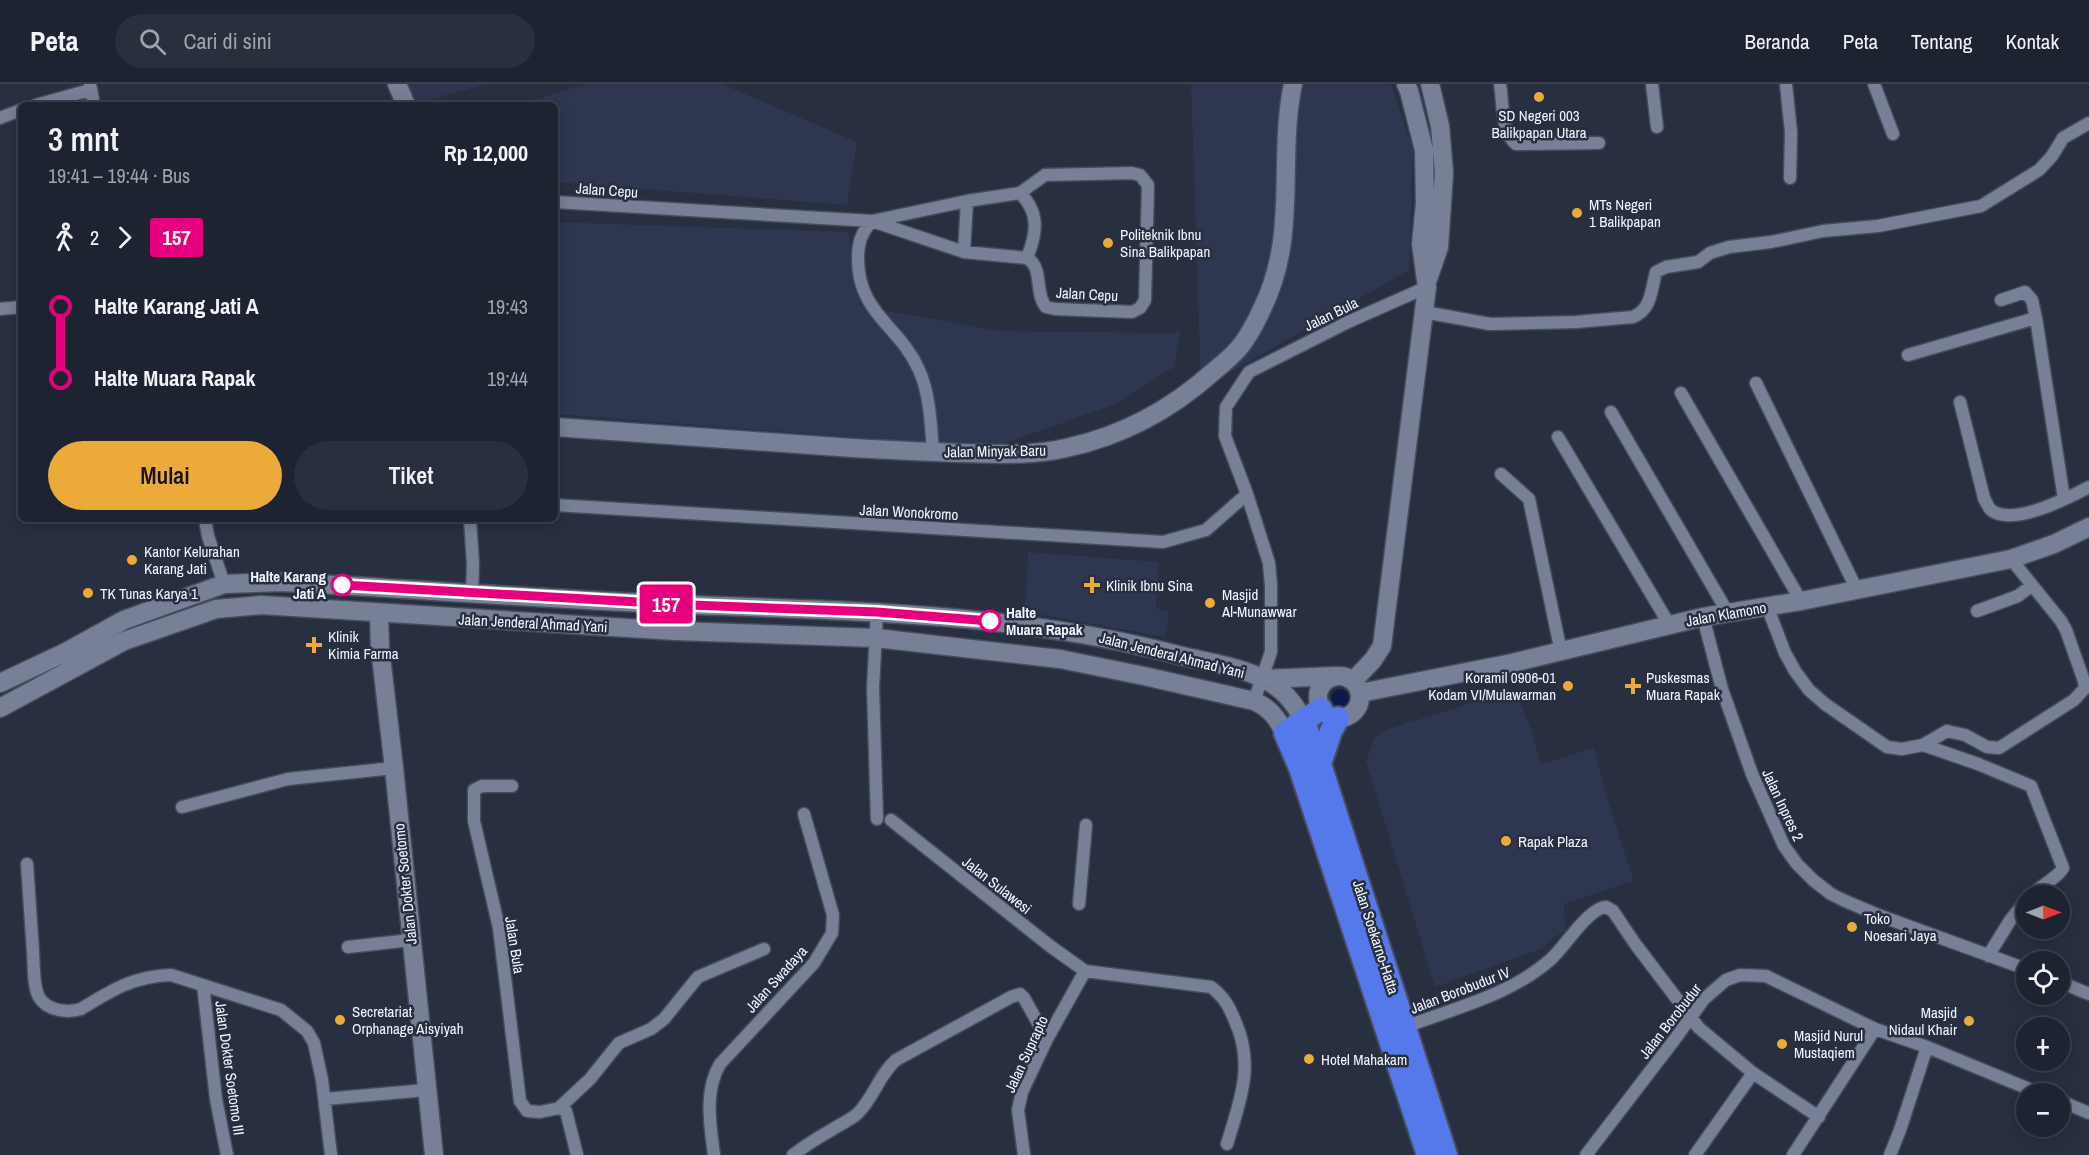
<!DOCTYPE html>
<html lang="id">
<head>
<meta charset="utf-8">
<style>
	:root { --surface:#1d2331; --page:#2a2f3d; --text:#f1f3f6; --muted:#a0a4ab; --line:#3b404d; --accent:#ebaa39 }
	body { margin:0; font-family:"Archivo Narrow",sans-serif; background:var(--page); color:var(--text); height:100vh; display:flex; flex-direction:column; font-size:22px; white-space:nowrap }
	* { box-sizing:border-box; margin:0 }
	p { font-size:20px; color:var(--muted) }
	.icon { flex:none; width:33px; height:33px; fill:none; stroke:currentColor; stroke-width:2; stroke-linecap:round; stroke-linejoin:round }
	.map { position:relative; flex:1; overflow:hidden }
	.drawer { position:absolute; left:18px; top:18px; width:540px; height:420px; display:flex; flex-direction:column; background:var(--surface); border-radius:9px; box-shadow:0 3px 15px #0003,0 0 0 2px var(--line) }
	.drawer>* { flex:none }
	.badge { padding:0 12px; border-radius:4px; font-size:21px; line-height:39px }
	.needle { width:39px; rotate:90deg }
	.tools { position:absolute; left:2016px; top:801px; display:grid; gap:12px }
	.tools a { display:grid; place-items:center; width:54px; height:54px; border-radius:50%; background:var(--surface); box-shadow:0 3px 15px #0003,0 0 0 2px var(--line); font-size:30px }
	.map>.badge { position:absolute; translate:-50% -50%; box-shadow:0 0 0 3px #fff }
	.legs { display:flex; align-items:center; gap:9px; height:66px; padding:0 30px; font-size:20px }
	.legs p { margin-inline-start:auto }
	.headline { display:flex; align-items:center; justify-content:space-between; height:102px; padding:0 30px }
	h1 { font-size:33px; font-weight:600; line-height:45px }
	.primary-button { display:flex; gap:12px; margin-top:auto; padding:12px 30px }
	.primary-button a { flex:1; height:69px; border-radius:36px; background:var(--accent); color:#111; font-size:24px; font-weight:600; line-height:69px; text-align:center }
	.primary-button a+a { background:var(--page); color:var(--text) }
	ul { padding:0 30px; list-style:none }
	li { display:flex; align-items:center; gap:21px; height:72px; font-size:22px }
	li i { display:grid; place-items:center; width:9px; height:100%; margin:0 8px; background:currentColor }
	li i::after { content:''; width:15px; height:15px; margin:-8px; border:4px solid; border-radius:50%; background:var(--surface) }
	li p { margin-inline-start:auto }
	li:first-child i { background:linear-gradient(#0000 50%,currentColor 0) }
	li:last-child i { background:linear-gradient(currentColor 50%,#0000 0) }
	header { display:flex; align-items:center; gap:36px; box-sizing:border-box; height:84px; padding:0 30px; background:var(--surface); border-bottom:2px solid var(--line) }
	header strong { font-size:28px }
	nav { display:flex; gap:33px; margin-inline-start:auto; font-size:21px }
	.search { width:420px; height:54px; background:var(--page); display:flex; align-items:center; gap:15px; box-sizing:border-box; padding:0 21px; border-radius:33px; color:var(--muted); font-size:22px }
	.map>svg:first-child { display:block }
	.built { fill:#2e374f }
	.water { fill:#0d194a }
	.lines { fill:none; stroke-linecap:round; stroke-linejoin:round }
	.street-casing { stroke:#464c5b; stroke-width:15 }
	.secondary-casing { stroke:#464c5b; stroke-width:21 }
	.highway-casing { stroke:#464c5b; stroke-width:26 }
	.street { stroke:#778096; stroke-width:12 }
	.secondary { stroke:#778096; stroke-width:18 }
	.highway { stroke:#5578eb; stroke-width:22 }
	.line-1-casing { stroke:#fff; stroke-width:14 }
	.line-1 { stroke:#e6007e; stroke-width:9 }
	.poi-dot { fill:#ebaa39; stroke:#272f41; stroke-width:2 }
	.stop-1-dot { fill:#fff; stroke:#e6007e; stroke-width:3 }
	.labels { text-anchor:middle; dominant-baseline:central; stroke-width:5; stroke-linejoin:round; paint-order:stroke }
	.poi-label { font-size:15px; fill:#f1f5ff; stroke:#272f41; text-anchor:start }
	.street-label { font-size:15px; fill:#f1f5ff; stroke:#272f41 }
	.stop-label { font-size:15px; font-weight:bold; fill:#f1f5ff; stroke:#272f41; text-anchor:end }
</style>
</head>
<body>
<header>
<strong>Peta</strong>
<div class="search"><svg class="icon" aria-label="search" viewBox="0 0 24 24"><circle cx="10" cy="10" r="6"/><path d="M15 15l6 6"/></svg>Cari di sini</div>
<nav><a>Beranda</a><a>Peta</a><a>Tentang</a><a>Kontak</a></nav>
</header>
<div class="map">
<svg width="2089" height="1071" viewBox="0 0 2089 1071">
	<rect width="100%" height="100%" fill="#272f41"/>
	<path class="built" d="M408 0H485L417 20Z
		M586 0H722L857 58 847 121 555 98V21H517Z
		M1191 0H1391L1413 65 1409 186 1201 305Z
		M555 138 848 148 860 222 1000 247 1174 249 1181 244 1174 283 1113 321 992 364 555 330Z
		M1028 468 1159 478 1156 524 1169 528 1165 553 1025 528Z
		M1514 605 1531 645 1541 680 1594 664 1608 717 1634 797 1564 820 1565 847 1551 855 1544 864 1435 903 1366 677 1375 653 1386 646Z"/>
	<path class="water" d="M1331 614a9 9 0 1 1 18 0a9 9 0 1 1-18 0Z"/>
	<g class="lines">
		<g class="street-casing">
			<path id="street" d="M90 0 94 21
				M1500 0C1503 18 1501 48 1516 60L1599 59
				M1652 0 1657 43
				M1786 0 1791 48 1790 94
				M1874 0 1893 50
				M36 21 90 6
				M0 34 21 26
				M1020 109C1040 129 1037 149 1027 174
				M555 118 872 137 967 117 1020 109 1045 91 1132 89 1140 91 1148 101 1145 216 1140 224 1132 228 1055 225 1046 223C1034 209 1044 184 1027 174L964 168 872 137
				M872 137C861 149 858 159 858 175 858 230 900 242 919 286 930 310 931 342 933 368
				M964 168 967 117
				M2001 216 2025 208 2032 216 2036 234 2064 415
				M0 225 21 223
				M1424 228 1490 240 1576 238 1633 233C1652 225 1651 206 1656 188L1666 183 1698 178 1710 169 1729 163 1771 158 1823 147 1878 142 1981 122 2039 86 2052 72 2063 54 2089 39
				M1908 271 2036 234
				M1756 299 1857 506
				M1681 309 1801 517
				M1960 318 1984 414C1986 418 1988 423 1991 426 2013 443 2068 414 2089 403
				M1611 328 1728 529
				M1558 353 1669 540
				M1501 390 1529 415 1561 568
				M555 421 1163 458 1206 446 1247 410
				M205 435 208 452 224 500
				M470 435 473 480 472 510
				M1767 522 1785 569 1795 587 1809 606 1825 620 1887 663 1902 665 1923 661 1947 647 1965 651 1987 663 1999 664 2074 616 2085 604 2084 597 2066 546 2061 537 2011 475
				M1977 527 2018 512 2031 502
				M877 528 873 604 877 735
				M1703 533 1722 605 1752 690 1784 762 1797 780 1813 796 1831 810 1843 816 1878 831 2026 885
				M1254 617 1271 568V502L1269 479 1247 410 1225 352 1226 323 1249 288 1348 238 1427 203
				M1923 661 1978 680 2031 702 2063 784C2058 794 2039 802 2031 812
				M512 702H482L474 706V737L499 844 520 1017 527 1027 540 1028 559 1024
				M182 723 288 695 394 684
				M891 736 1050 862 1085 887 1211 903C1224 913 1229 922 1235 937 1255 981 1240 1017 1227 1060
				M27 780C29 809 31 838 33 868 34 880 33 903 39 913 47 927 67 929 81 925 112 906 134 892 171 891L281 926 307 947 314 959 322 996 331 1071
				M1079 820 1086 741
				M348 863 411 856
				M1988 872 2011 835 2026 817
				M2060 898 2089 910
				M203 901 216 1015 227 1071
				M1405 943C1455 924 1510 911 1550 876 1565 863 1588 824 1606 823L1613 827 1636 861 1699 944 1753 989 1819 1033
				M325 1015 426 1006
				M2060 1017 2089 1029
				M559 1024 590 995 619 959 651 945 664 935 698 893 764 865
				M559 1024 566 1027 577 1071
				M714 1071C710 1040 704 1007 720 980L814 879 832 849 833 831 804 730
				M793 1071C806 1061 819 1053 833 1045 841 1040 850 1036 857 1030 874 1014 878 992 896 976L1011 913 1020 910 1024 914 1047 955
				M1024 1071 1018 1026 1022 1008 1047 955 1085 887
				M1586 1071 1675 955 1704 915 1726 896 1740 891 1766 892 1875 945 1927 963 2041 1010
				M1695 1071 1753 989
				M1793 1071 1875 945
				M1890 1071 1900 1046 1927 963"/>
		</g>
		<g class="secondary-casing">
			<path id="secondary" d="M397 0 406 21
				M1428 195 1439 163 1444 89 1440 42 1430 0
				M555 343C654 350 754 357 853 364 889 366 926 368 962 369 997 370 1032 372 1066 364 1122 352 1172 325 1214 287 1224 279 1235 270 1243 259 1250 249 1257 236 1262 225 1299 150 1277 76 1293 0
				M379 530 380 564 394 684 434 1071
				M1318 613a21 21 0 1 1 42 0a21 21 0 1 1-42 0Z
				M1263 595 1336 592
				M1353 597 1373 576 1382 562 1427 203 1421 160 1425 119 1424 66 1409 7 1406 0
				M0 599 66 568 124 536 224 500 281 498C418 505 555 516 692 521 855 527 1019 529 1178 571 1206 578 1238 582 1264 595 1283 605 1294 618 1303 636
				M1360 609 1512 579 1703 533 1801 517 2011 475 2054 460 2089 443
				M0 624 124 557 216 525 261 521 676 547 876 554 1060 575 1144 592 1254 617C1270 624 1277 634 1285 649"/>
		</g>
		<g class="highway-casing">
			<path id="highway" d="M1321 625 1285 649 1300 684 1428 1071
				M1303 636 1320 680 1446 1071
				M1320 680 1331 647 1338 634"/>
		</g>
		<use href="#street" class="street"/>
		<use href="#secondary" class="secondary"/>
		<use href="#highway" class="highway"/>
	</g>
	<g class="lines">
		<g class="line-1-casing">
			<path id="line-1" d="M342 501 690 521 877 528 990 537"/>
		</g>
		<use href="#line-1" class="line-1"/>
	</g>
	<g class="poi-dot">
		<circle cx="1539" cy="13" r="6"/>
		<circle cx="1577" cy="129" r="6"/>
		<circle cx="1108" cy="159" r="6"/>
		<circle cx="132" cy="476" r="6"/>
		<path d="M1089 492h6v6h6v6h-6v6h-6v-6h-6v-6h6z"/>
		<circle cx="88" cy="509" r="6"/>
		<circle cx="1210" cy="519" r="6"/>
		<path d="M311 552h6v6h6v6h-6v6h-6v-6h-6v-6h6z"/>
		<circle cx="1568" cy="602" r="6"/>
		<path d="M1630 593h6v6h6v6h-6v6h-6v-6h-6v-6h6z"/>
		<circle cx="1506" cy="757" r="6"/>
		<circle cx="1852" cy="843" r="6"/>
		<circle cx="340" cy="936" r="6"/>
		<circle cx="1969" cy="937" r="6"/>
		<circle cx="1782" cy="960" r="6"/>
		<circle cx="1309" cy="975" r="6"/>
	</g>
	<g class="stop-1-dot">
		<circle cx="342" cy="501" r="10"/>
		<circle cx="990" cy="537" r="10"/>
	</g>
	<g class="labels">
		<g class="poi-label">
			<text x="1539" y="31" text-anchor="middle">SD Negeri 003<tspan x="1539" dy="17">Balikpapan Utara</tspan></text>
			<text x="1589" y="120">MTs Negeri<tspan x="1589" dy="17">1 Balikpapan</tspan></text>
			<text x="1120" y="150">Politeknik Ibnu<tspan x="1120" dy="17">Sina Balikpapan</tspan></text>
			<text x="144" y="467">Kantor Kelurahan<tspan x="144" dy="17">Karang Jati</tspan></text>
			<text x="1106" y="501">Klinik Ibnu Sina</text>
			<text x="100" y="509">TK Tunas Karya 1</text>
			<text x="1222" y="510">Masjid<tspan x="1222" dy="17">Al-Munawwar</tspan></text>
			<text x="328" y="552">Klinik<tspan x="328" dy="17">Kimia Farma</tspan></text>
			<text x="1556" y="593" text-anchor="end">Koramil 0906-01<tspan x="1556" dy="17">Kodam VI/Mulawarman</tspan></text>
			<text x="1646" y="593">Puskesmas<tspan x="1646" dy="17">Muara Rapak</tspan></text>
			<text x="1518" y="757">Rapak Plaza</text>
			<text x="1864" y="834">Toko<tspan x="1864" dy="17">Noesari Jaya</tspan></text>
			<text x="352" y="927">Secretariat<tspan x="352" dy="17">Orphanage Aisyiyah</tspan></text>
			<text x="1957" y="928" text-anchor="end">Masjid<tspan x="1957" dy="17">Nidaul Khair</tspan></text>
			<text x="1794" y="951">Masjid Nurul<tspan x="1794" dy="17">Mustaqiem</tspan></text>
			<text x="1321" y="975">Hotel Mahakam</text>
		</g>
		<g class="street-label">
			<text transform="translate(607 106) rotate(4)">Jalan Cepu</text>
			<text transform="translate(1087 210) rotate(3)">Jalan Cepu</text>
			<text transform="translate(1331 230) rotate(-26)">Jalan Bula</text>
			<text transform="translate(995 367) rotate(-1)">Jalan Minyak Baru</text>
			<text transform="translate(909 428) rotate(3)">Jalan Wonokromo</text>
			<text transform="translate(1726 530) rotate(-10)">Jalan Klamono</text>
			<text transform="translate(533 539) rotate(3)">Jalan Jenderal Ahmad Yani</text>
			<text transform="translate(1172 571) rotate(14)">Jalan Jenderal Ahmad Yani</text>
			<text transform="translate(1783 721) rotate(65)">Jalan Inpres 2</text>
			<text transform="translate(405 800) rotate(-96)">Jalan Dokter Soetomo</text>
			<text transform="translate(997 801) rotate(38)">Jalan Sulawesi</text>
			<text transform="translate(1376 853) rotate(72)">Jalan Soekarno-Hatta</text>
			<text transform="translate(515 861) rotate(81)">Jalan Bula</text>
			<text transform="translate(776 895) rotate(-48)">Jalan Swadaya</text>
			<text transform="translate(1460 906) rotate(-21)">Jalan Borobudur IV</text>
			<text transform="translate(1670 937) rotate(-52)">Jalan Borobudur</text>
			<text transform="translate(1026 970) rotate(-65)">Jalan Suprapto</text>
			<text transform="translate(230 984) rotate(82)">Jalan Dokter Soetomo III</text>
		</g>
		<g class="stop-label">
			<text x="326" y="492">Halte Karang<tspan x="326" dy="17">Jati A</tspan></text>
			<text x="1006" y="528" text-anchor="start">Halte<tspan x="1006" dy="17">Muara Rapak</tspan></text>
		</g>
	</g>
</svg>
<div class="tools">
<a><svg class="needle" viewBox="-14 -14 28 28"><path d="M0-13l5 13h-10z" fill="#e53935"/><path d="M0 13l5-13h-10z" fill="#a0a4ab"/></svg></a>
<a><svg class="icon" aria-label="locate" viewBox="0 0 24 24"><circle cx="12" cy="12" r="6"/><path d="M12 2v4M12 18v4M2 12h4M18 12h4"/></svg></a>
<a>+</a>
<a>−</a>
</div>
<b class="badge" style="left:666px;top:520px;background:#e6007e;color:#fff">157</b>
<section class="drawer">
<div class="headline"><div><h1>3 mnt</h1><p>19:41 – 19:44 · Bus</p></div><b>Rp 12,000</b></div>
<div class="legs"><svg class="icon" aria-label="walk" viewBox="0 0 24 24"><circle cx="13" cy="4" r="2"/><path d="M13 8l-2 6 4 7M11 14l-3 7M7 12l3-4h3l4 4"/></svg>2<svg class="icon" aria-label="forward" viewBox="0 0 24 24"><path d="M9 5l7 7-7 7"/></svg><b class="badge" style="background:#e6007e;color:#fff">157</b></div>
<ul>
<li><i style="color:#e6007e"></i><b>Halte Karang Jati A</b><p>19:43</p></li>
<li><i style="color:#e6007e"></i><b>Halte Muara Rapak</b><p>19:44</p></li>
</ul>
<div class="primary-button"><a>Mulai</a><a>Tiket</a></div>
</section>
</div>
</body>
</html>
